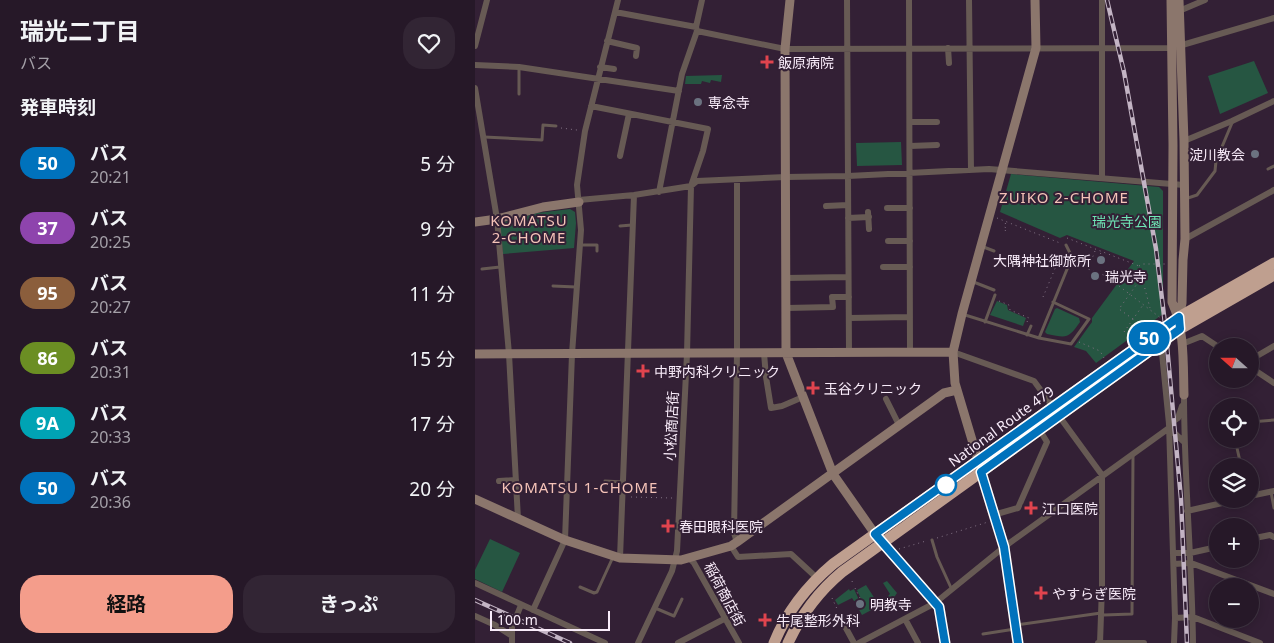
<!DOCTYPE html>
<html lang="ja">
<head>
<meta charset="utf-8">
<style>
	:root { --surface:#261828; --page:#322534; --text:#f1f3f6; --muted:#a4a0a8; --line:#423745; --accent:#f49d8b }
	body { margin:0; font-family:"Noto Sans","Noto Sans JP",sans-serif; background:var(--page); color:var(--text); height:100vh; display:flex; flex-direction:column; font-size:19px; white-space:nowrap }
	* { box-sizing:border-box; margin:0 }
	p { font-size:16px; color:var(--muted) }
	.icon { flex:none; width:28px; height:28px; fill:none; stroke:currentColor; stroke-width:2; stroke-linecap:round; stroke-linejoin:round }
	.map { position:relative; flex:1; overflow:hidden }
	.drawer { display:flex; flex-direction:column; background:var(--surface); width:475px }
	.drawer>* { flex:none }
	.badge { padding:0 10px; border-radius:16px; font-size:18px; line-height:32px }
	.needle { width:32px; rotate:291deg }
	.controls { position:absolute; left:734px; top:338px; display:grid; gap:10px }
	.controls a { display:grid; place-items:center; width:50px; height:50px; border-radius:50%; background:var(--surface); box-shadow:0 2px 12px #0003,0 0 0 1px var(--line); font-size:25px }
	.scale { position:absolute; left:15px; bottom:12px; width:120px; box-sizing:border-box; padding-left:5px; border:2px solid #f9ecfa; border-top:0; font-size:14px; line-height:18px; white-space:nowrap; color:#f9ecfa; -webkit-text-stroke:4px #332035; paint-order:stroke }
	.map>.badge { position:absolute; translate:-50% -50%; box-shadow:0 0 0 2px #fff }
	h2 { padding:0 20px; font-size:19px; line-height:45px }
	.round { display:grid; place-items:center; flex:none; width:52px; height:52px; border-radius:20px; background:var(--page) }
	.summary { display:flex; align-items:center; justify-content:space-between; height:85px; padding:0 20px }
	h1 { font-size:24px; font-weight:700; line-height:38px }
	.primary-button { display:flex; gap:10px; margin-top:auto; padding:10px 20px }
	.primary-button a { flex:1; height:58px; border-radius:20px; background:var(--accent); color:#111; font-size:20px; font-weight:700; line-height:58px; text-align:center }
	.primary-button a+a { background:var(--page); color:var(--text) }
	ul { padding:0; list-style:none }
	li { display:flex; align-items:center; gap:15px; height:65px; padding:0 20px }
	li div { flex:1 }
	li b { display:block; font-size:19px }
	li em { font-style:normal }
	li .badge { min-width:55px; font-weight:700; text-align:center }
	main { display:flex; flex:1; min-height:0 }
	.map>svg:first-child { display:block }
	.green { fill:#265642 }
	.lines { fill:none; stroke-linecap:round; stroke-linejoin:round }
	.path { stroke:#847486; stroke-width:1; stroke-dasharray:1 4; stroke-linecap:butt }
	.lane { stroke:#675a54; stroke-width:3 }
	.street { stroke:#675a54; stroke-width:6 }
	.secondary { stroke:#8b766c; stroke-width:9 }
	.highway { stroke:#bf9f8f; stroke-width:11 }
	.rail-casing { stroke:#c3b4c4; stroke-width:4.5 }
	.rail { stroke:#332035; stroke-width:2.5; stroke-dasharray:8; stroke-linecap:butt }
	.line-casing { stroke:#fff; stroke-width:11 }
	.line { stroke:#0072bc; stroke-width:8 }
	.health-dot { fill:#e0444e; stroke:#332035; stroke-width:2 }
	.worship-dot { fill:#6b7280; stroke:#332035; stroke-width:2 }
	.stop-dot { fill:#fff; stroke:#0072bc; stroke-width:2.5 }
	.labels { text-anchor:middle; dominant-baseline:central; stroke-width:4; stroke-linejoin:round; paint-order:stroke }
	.poi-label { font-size:14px; fill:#f9ecfa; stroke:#332035; text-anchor:start }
	.park-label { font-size:14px; fill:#6fe7b6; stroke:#332035 }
	.street-label { font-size:14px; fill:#f9ecfa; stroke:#332035 }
	.neighbourhood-label { font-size:15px; letter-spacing:1px; fill:#f5c3b8; stroke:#332035 }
</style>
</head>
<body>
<main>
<section class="drawer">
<div class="summary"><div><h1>瑞光二丁目</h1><p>バス</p></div><a class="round"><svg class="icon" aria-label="heart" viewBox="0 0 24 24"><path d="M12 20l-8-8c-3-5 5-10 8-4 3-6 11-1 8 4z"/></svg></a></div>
<h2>発車時刻</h2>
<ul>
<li><span class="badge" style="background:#0072bc;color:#fff">50</span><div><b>バス</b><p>20:21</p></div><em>5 分</em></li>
<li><span class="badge" style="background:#8e44ad;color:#fff">37</span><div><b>バス</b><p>20:25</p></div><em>9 分</em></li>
<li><span class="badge" style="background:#8b5e3c;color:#fff">95</span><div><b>バス</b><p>20:27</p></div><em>11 分</em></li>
<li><span class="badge" style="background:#6b8e23;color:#fff">86</span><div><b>バス</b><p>20:31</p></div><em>15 分</em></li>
<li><span class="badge" style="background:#00a3b4;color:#fff">9A</span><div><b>バス</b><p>20:33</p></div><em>17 分</em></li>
<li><span class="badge" style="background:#0072bc;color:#fff">50</span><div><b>バス</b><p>20:36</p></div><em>20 分</em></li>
</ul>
<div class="primary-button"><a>経路</a><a>きっぷ</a></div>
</section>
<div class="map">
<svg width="799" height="643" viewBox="0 0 799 643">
	<rect width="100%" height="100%" fill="#332035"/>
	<path class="green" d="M779 61 793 93 745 114 733 76Z
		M247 75 246 82 236 80 235 83 227 81 226 84H210L211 76Z
		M426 142 427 165 382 166 381 143Z
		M536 174 684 187 688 191V314L621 363 611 351 599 347 617 322V318L659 261 592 235 585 238 525 212Z
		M95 209 100 212 101 223 99 248 28 254 25 228 30 222 62 213Z
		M522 301 532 305 533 310 551 318 548 326 515 315Z
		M582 308 604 318 605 322C593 339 592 338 572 334L570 332 580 309Z
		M15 539 45 553 27 592 0 579V570Z
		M412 581 422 593 418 599 421 605 411 613 406 606 411 600 410 599 415 594 408 583Z
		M391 585 404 605 401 606 402 607 387 615 382 606 384 604 385 605 390 601H387L382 590Z
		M374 589 375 591 379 589 384 600 379 601 377 598 363 605 360 600Z"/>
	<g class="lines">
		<path class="path" d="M86 128 102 130
			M522 218 585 243
			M530 231 532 228 529 227 531 222
			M592 238 664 266 675 308
			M620 251 613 269 631 276 687 319
			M624 259 626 252
			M664 266 668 264H690
			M568 297 587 252
			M524 301 534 305 535 310 554 318 552 322
			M658 319 644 309 667 277
			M649 332 668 305
			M604 342 625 351 629 358
			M156 497 197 498
			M462 538 513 522
			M424 549 451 541
			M377 581 378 584
			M380 588 386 600 382 602
			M357 598 363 611"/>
		<path class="lane" d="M44 94V67
			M9 137 67 140 68 125 81 126
			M793 169 799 166
			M710 199 722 195 740 171 741 161 757 123
			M145 226 157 225
			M106 245H122V251
			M506 246 519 251
			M7 269 25 267
			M496 281 519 290
			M78 286 101 287
			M487 314 564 338 596 344 614 319 578 302
			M510 322 520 295
			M552 335 556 326
			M564 338 597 257 591 245
			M775 422 799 420
			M760 439 766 466
			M130 481 148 482
			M796 492 799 508
			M457 540 462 557 477 590
			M105 587 119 593 122 592 138 557
			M180 608 199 616 207 599
			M541 625 626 613 629 615 657 614 658 455
			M508 634 540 629"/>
		<path class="street" d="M372 0 374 353
			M434 0 435 352
			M494 0 496 170
			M627 0V178
			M704 11 730 0
			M140 12 221 27
			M222 31 310 49 697 48 799 18
			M132 41 162 48 161 56
			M0 46 12 0
			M473 48 474 63
			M0 65 44 67 204 91
			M125 67 139 69
			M0 88 22 219 34 354 43 519
			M435 122H462
			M709 141 757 121 799 101
			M435 146 462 145
			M145 156 154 114
			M262 180V353L259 533 262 542
			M184 192 207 74 222 31 221 27 227 0
			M104 200 159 195 216 186 228 151 233 129 116 106
			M351 206 373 205
			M412 208H435
			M393 212 394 229
			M373 218 394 217
			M710 239 799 190
			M413 241H435
			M408 267H435
			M311 278 373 277
			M312 308 358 307 357 297H374
			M374 318 435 317
			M686 343 694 424 700 618 699 643
			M707 344 727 336 742 346
			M478 352 559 381 578 407
			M289 353 291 377 296 408 307 406 328 397
			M775 360 799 346
			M775 367 799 383
			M709 395C709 478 717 560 718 643
			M411 399 424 425
			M584 416 627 475V587L625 643
			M694 424 703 418 707 406
			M24 481 41 480
			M775 496 799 491
			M712 511 765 499
			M518 515 543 508 572 442 564 429
			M775 539 795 535 799 537
			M406 542 464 607 470 643
			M256 546 263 557 316 554 342 578
			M698 553H715L742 547
			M145 558 159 195
			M214 558 219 563 264 643
			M699 564 716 563 799 594
			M0 583 130 643
			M58 610 90 540 97 354 106 230 102 185 110 131 143 0
			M42 615 46 605
			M0 616 20 625 37 636V643
			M700 618 718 617 785 643
			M366 619 379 643
			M430 619 443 643
			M37 636V625
			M163 643 197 571 202 551 212 354 216 186 222 181 311 177 373 176 514 169 709 185
			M203 643 249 619
			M384 643 460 603 529 547 694 428 708 441
			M623 643H669"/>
		<path class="secondary" d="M315 0 310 49 311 353 358 474 400 534
			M696 0 698 145 697 302C710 330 708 364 709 395
			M0 222 22 219 68 207 104 202
			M704 317 707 303 708 260 710 239 709 141 704 0
			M0 354 478 352
			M0 499 90 540 145 558 206 560 256 546 262 542 469 393 482 390
			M543 643 529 547 480 383 478 352 487 314 561 48 560 0"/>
		<path class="highway" d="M299 643C312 611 332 586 358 564L704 317 799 263
			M313 643C326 615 343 592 367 572L705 329 799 275"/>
		<g class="rail-casing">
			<path id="rail" d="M632 0 649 72 681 249 690 324 706 499 712 643
				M0 600 95 643"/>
		</g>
		<use href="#rail" class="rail"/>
	</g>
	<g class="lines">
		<g class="line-casing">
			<path id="line" d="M470 643 464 607 400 534 704 317 705 329 506 472 529 547 543 643"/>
		</g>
		<use href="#line" class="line"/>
	</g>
	<g class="health-dot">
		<path d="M289.5 54.5h5v5h5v5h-5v5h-5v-5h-5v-5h5z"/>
		<path d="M165.5 363.5h5v5h5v5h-5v5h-5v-5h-5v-5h5z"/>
		<path d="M335.5 380.5h5v5h5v5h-5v5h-5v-5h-5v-5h5z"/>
		<path d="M553.5 500.5h5v5h5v5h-5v5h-5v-5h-5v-5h5z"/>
		<path d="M190.5 518.5h5v5h5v5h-5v5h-5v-5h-5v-5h5z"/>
		<path d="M563.5 585.5h5v5h5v5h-5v5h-5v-5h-5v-5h5z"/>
		<path d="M287.5 612.5h5v5h5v5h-5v5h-5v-5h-5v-5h5z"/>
	</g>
	<g class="worship-dot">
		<circle cx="223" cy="102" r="5"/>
		<circle cx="780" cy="154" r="5"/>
		<circle cx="626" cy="260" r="5"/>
		<circle cx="620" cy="276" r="5"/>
		<circle cx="385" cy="604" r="5"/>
	</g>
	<circle class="stop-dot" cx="471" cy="485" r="10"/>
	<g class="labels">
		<g class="poi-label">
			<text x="303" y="62">飯原病院</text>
			<text x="233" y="102">専念寺</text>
			<text x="770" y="154" text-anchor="end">淀川教会</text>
			<text x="616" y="260" text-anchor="end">大隅神社御旅所</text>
			<text x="630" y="276">瑞光寺</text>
			<text x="179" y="371">中野内科クリニック</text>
			<text x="349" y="388">玉谷クリニック</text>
			<text x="567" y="508">江口医院</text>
			<text x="204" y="526">春田眼科医院</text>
			<text x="577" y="593">やすらぎ医院</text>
			<text x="395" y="604">明教寺</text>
			<text x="301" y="620">牛尾整形外科</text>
		</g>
		<g class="park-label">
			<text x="652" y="221">瑞光寺公園</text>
		</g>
		<g class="street-label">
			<text transform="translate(196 426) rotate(-87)">小松商店街</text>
			<text transform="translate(526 426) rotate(-36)">National Route 479</text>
			<text transform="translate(250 594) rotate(62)">稲荷商店街</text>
		</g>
		<g class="neighbourhood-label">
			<text x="589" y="197">ZUIKO 2-CHOME</text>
			<text x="54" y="220">KOMATSU<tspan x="54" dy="17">2-CHOME</tspan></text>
			<text x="105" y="487">KOMATSU 1-CHOME</text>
		</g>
	</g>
</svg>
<div class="controls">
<a><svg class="needle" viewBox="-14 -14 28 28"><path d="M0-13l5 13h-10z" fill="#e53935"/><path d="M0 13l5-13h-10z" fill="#a4a0a8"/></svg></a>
<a><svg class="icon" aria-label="locate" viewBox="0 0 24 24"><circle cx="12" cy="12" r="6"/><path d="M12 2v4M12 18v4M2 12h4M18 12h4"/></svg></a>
<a><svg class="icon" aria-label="layers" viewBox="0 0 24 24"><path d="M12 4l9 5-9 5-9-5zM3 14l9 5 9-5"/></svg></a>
<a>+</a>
<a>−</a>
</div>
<div class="scale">100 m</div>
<b class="badge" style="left:674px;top:338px;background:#0072bc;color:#fff">50</b>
</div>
</main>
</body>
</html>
